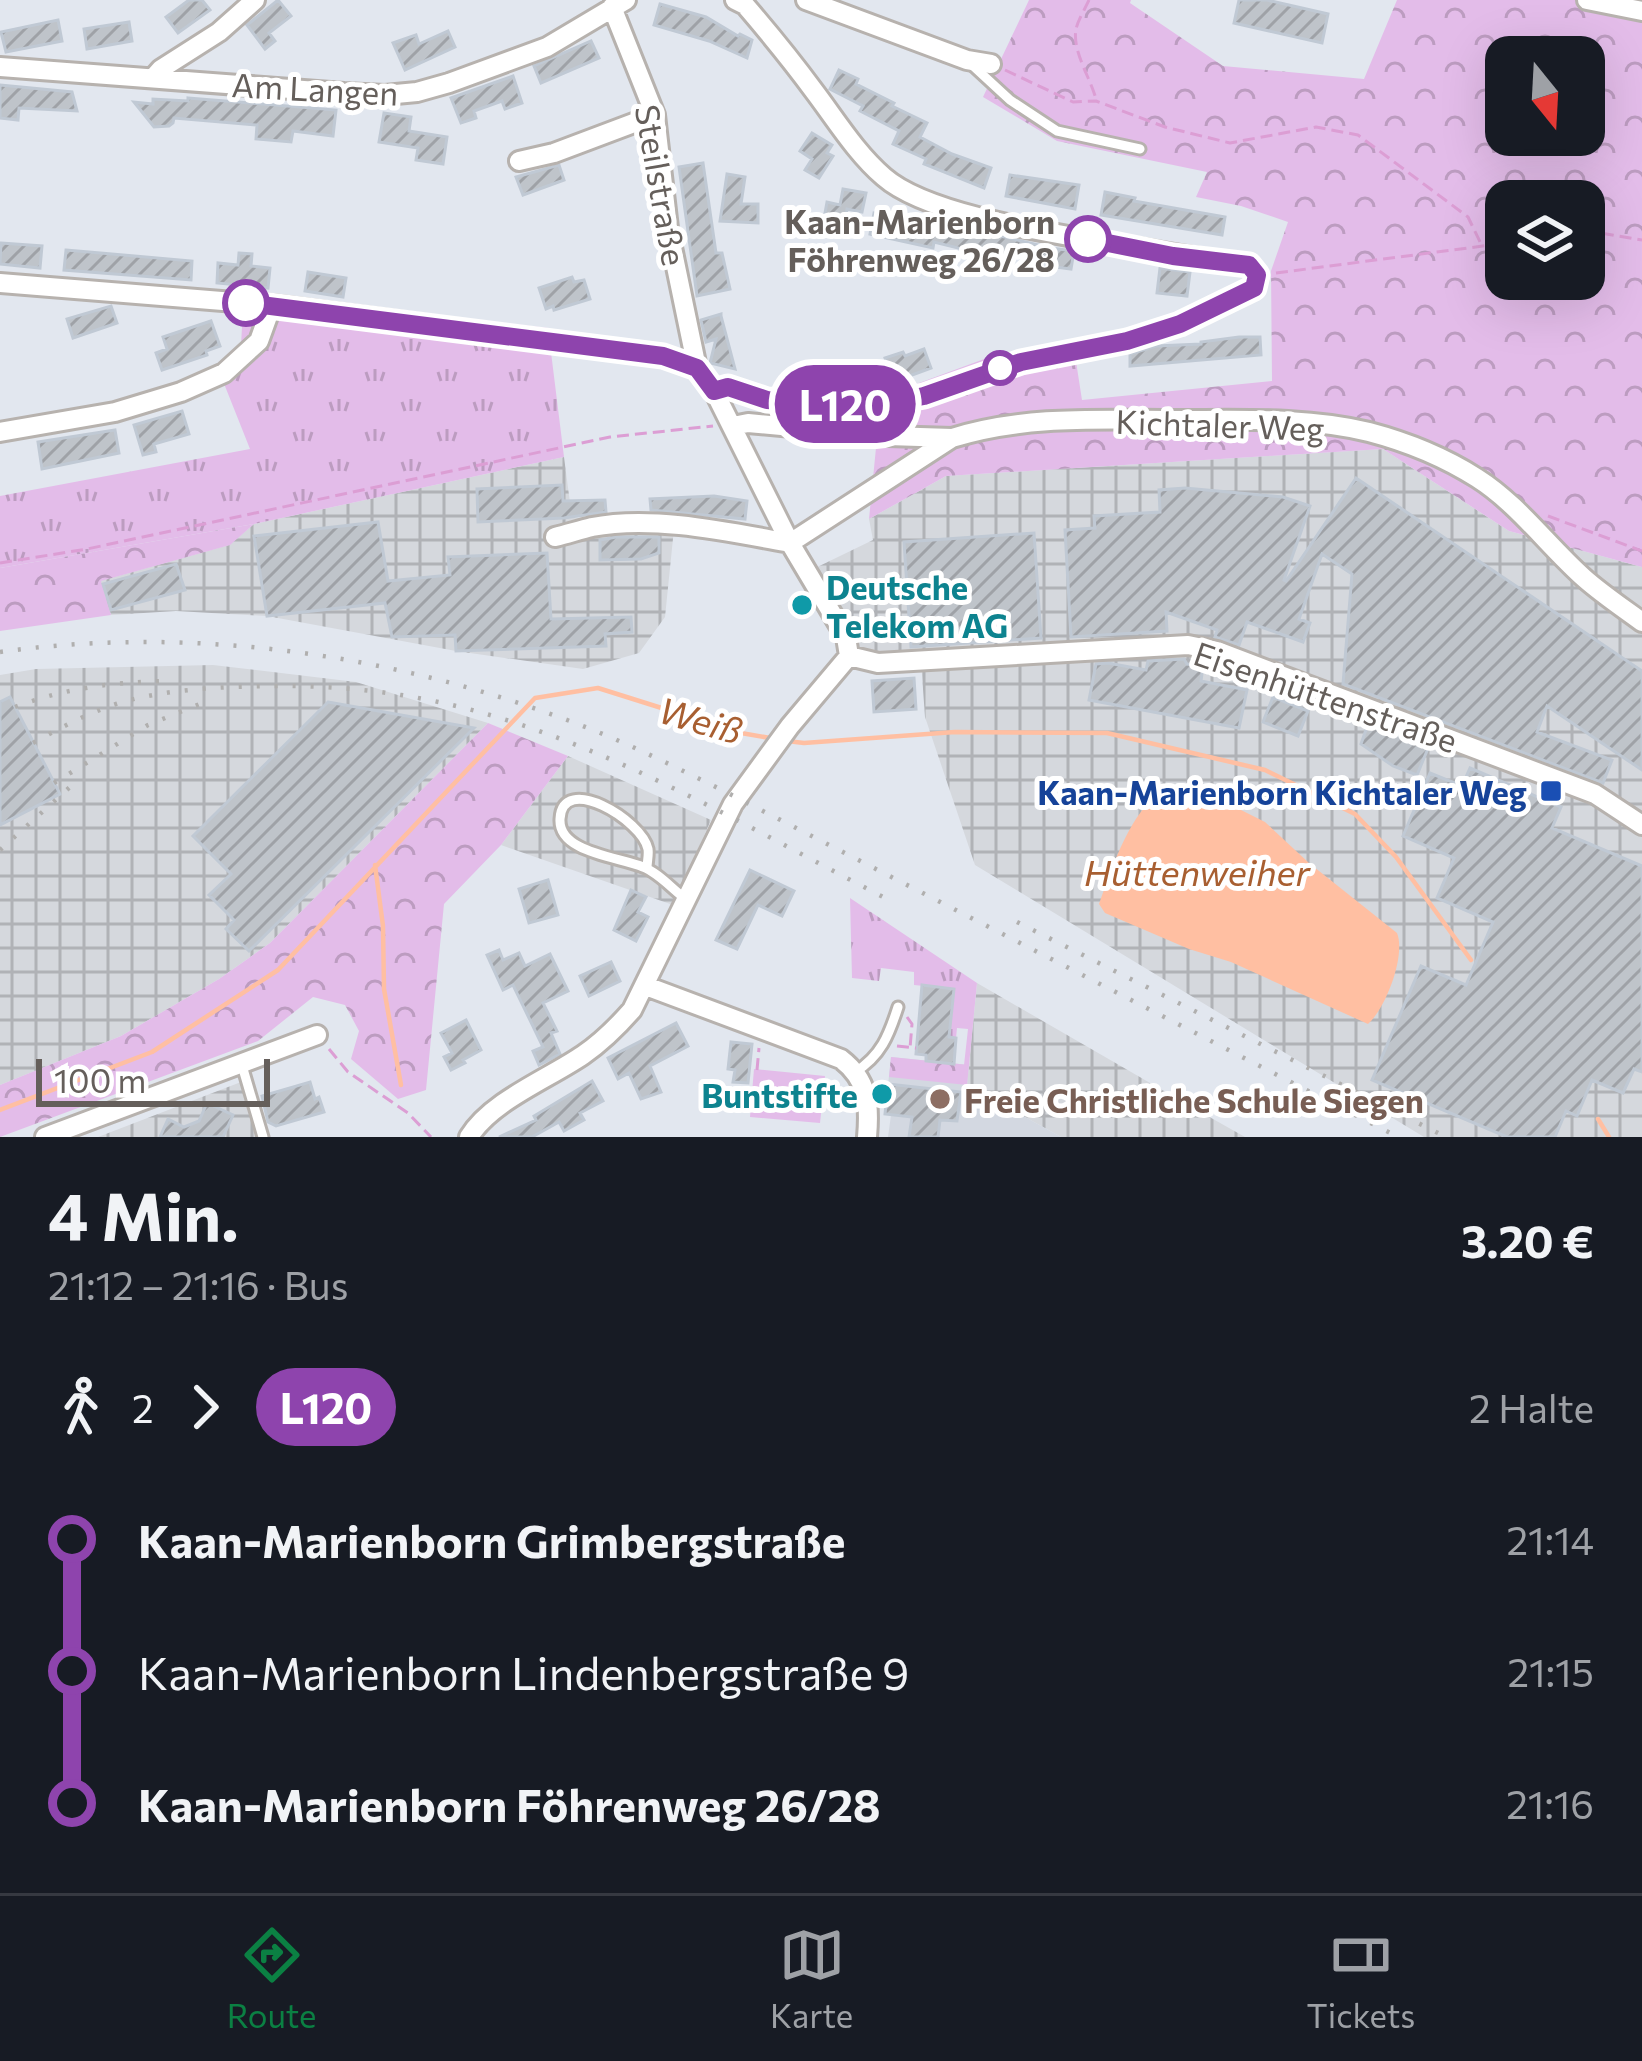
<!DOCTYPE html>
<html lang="de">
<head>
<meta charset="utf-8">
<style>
	:root { --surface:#171b24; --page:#20242c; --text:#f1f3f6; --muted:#9ea1a6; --line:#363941; --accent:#0b8043 }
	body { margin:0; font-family:Commissioner,sans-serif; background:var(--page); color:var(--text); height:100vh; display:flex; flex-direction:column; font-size:45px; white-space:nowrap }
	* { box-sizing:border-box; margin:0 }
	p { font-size:39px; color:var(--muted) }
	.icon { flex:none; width:66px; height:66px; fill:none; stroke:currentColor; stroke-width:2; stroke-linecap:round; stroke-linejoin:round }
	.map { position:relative; height:1137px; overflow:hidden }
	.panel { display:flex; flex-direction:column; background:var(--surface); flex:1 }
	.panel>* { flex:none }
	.badge { padding:0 24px; border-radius:39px; font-size:42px; line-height:78px }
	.needle { width:78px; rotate:162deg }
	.tools { position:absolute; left:1485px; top:36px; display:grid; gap:24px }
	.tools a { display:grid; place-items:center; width:120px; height:120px; border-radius:24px; background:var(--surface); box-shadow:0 12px 48px #0002; font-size:60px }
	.scale { position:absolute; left:36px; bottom:30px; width:234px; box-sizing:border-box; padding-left:12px; border:6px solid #655f5b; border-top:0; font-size:33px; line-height:42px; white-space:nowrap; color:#655f5b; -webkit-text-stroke:9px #fff; paint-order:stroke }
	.map>.badge { position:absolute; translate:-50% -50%; box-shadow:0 0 0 6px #fff }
	.legs { display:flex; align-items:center; gap:18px; height:132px; padding:0 48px; font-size:39px }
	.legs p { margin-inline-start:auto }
	.summary { display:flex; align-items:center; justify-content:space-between; height:204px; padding:0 48px }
	h1 { font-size:66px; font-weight:700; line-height:90px }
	ul { padding:0 48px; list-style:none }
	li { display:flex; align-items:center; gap:42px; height:132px; font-size:45px }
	li i { display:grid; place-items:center; width:18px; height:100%; margin:0 15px; background:currentColor }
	li i::after { content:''; width:30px; height:30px; margin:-15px; border:9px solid; border-radius:50%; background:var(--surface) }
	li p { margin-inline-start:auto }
	li:first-child i { background:linear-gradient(#0000 50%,currentColor 0) }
	li:last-child i { background:linear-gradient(currentColor 50%,#0000 0) }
	.tabs { display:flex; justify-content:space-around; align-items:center; height:168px; border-top:3px solid var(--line); background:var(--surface); font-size:33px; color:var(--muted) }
	.tabs a { display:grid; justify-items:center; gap:6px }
	.tabs .selected { color:var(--accent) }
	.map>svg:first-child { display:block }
	.industrial { fill:url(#industrial-grid) }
	.education { fill:#d3d8e1 }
	.grass { fill:url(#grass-tufts) }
	.forest { fill:url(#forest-crowns); fill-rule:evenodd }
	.pitch { fill:#e3bce9 }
	.water { fill:#ffbfa2 }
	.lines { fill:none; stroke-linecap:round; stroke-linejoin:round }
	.stream { stroke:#ffbfa2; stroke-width:4.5 }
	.building { fill:url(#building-hatch); stroke:#c0c9d4; stroke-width:3 }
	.lane-casing { stroke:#b7b2ae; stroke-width:15 }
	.street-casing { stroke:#b7b2ae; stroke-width:24 }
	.path { stroke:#dc9ed4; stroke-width:3; stroke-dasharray:12 6; stroke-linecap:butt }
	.lane { stroke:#fff; stroke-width:9 }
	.street { stroke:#fff; stroke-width:18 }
	.rail { stroke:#b0afae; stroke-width:4.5; stroke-dasharray:3 15; stroke-linecap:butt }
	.line-1-casing { stroke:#fff; stroke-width:27 }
	.line-1 { stroke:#8e44ad; stroke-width:18 }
	.stop-1-dot { fill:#fff; stroke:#8e44ad; stroke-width:6 }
	.culture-dot { fill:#0f9aa8; stroke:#fff; stroke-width:4.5 }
	.transit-dot { fill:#1a4fb4; stroke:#fff; stroke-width:4.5 }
	.education-dot { fill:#8d6e63; stroke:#fff; stroke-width:4.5 }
	.labels { text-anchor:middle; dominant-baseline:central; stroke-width:10; stroke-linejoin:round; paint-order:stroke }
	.street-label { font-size:33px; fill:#655f5b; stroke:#fff }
	.stop-label { font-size:33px; font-weight:bold; fill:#655f5b; stroke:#fff; text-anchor:end }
	.culture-label { font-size:33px; font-weight:bold; fill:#0d838f; stroke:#fff; text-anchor:start }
	.transit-label { font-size:33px; font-weight:bold; fill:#164399; stroke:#fff; text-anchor:end }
	.education-label { font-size:33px; font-weight:bold; fill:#785e54; stroke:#fff; text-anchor:start }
	.water-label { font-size:36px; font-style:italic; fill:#a85f31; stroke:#fff }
</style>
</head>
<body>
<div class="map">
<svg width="1642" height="1137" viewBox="0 0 1642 1137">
	<defs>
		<pattern id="industrial-grid" width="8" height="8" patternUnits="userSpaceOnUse" patternTransform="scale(3)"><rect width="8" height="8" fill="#d5d8dd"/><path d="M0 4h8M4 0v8" fill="none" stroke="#b0b2b6"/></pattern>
		<pattern id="grass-tufts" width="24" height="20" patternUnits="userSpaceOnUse" patternTransform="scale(3)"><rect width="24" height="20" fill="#e3bce9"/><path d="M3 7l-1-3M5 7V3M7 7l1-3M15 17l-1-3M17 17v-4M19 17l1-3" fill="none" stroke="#bc9cc0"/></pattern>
		<pattern id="forest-crowns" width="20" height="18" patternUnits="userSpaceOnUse" patternTransform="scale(3)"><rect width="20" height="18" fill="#e3bce9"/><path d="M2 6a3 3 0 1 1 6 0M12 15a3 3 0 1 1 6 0" fill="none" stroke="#bc9cc0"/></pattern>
		<pattern id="building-hatch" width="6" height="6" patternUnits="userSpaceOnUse" patternTransform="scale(3)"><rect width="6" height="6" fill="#bfc4ca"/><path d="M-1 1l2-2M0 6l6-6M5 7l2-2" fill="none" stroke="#9fa2a7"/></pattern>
	</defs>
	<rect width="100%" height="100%" fill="#e2e7ef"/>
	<path class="industrial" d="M1383 449 1509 531 1642 567V1137H1424L975 865 925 717 921 661 849 656 807 572 873 540 869 519 946 476Z
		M564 457 572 518 675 519 665 617 639 653 583 669 456 651 267 616 176 611 111 615 100 581 229 545 254 524Z
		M213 665 356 682 488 723 270 943 219 979 121 1036 0 1085V675L36 669Z
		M568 756 711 820 673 905 501 845Z
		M977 983 1190 1106 1245 1137H1061L967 1085Z
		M241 1082 262 1137H98Z"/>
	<path class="education" d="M891 1057 969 1065 967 1085 1061 1137H888L891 1115 885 1114Z"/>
	<path class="grass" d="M244 291 548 328 564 457 254 524 0 568V496L250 449 217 366 241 345Z
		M850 898 977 983 969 1065H964L968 1029 957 1028 956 1038 946 1037 950 1026 954 989 914 985V972L881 968 879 981 852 978Z"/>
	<path class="forest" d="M1029 0H1131L1130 3 1223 66 1364 79 1397 0H1642V567L1509 531 1383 449 946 476 869 519 881 397 995 355 1073 342 1082 400 1272 381 1271 271 1288 222 1241 206 1196 197 1207 172 1057 141 983 97ZM1506 57H1584V135H1506ZM1506 201H1584V279H1506Z
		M254 524 230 545 101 581 111 615 0 631V568Z
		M488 723 568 756 501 845 444 904 426 1090 398 1099 351 1059 359 1031 345 1005 313 997 258 1041 0 1137V1085L121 1036 219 979 270 943Z
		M891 1057 969 1065 967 1085 889 1077Z"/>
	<path class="pitch" d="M754 1069 825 1076 820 1123 750 1117Z"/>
	<path class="water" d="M1165 787 1183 788 1221 800 1265 822 1309 863 1397 933C1406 955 1386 1008 1368 1024L1231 962 1189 949 1105 913 1099 904C1114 863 1129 814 1165 787Z"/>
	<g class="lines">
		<path class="stream" d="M787 741 804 743 955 732 1107 733 1265 770 1355 814 1396 857 1471 960
			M375 865 383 926 384 989 401 1085
			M0 1110 152 1052 278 970 535 698 598 688 741 733 776 739
			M1598 1119 1609 1137"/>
	</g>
	<path class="building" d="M189 0H202L210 10 178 33 166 17Z
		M278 0 291 16 269 33 275 41 265 49 247 25Z
		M1239 0H1267L1328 14 1322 43 1234 23Z
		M660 4 706 17 738 36 740 34 752 40 747 58 709 41 654 25Z
		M58 20 62 41 6 52 1 32Z
		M129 22 132 41 87 49 84 29Z
		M448 31 455 47 405 70 393 43 416 35 419 44Z
		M591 41 599 58 541 83 534 66Z
		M839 70 858 79 856 84 894 103 892 106 927 123 920 137 952 154 991 168 984 188 924 164 926 159 893 144 899 131 860 111 863 106 830 89Z
		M513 76 522 103 505 109 502 101 474 111 476 118 461 123 451 98Z
		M0 85 72 92 77 111 19 108 18 120 0 118Z
		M188 98 336 110 333 136 293 131 291 142 256 139 257 125 174 118 173 123 169 126 154 127 134 102 153 104V99L188 101Z
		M384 113 411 117 409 131 447 137 443 164 416 160 418 148 379 142Z
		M812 133 832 145 827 153 833 156 819 178 805 170 812 159 800 151Z
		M703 163 716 253H722L730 289 697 296 679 167Z
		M559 165 564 180 523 195 516 177Z
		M727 174 745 177 741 204H758V223L720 221Z
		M1010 175 1079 185 1075 209 1006 196Z
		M843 189 866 193 862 212 847 209 844 228 823 224 827 202 840 205Z
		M1105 192 1135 198 1134 201 1225 217 1222 235 1101 215Z
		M874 213 949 230 950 224 1051 248 1074 251 1071 269 1048 266 1049 262 1009 252 1007 260 934 242 933 248 870 234Z
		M1 243 42 246 40 268 0 264Z
		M66 250 192 261 191 280 64 270Z
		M239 253 252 254 251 266 270 268 268 288 217 283 218 263 238 265Z
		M1160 268 1190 272 1187 296 1157 293Z
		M308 272 346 278 343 297 305 291Z
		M572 277 574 282 584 280 590 299 554 310 553 306 546 309 539 288Z
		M111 306 117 323 73 338 67 319Z
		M721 314V316L735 369 710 363 716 339 706 342 701 320Z
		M211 321 220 346 206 351 207 355 162 370 156 353 167 349 163 337Z
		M1239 337H1260L1261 355 1130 366V354L1156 346 1201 344V342Z
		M924 349 931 368 893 382 885 358 903 352 905 356Z
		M182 411 189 434 154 444 156 452 143 455 134 425Z
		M115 430 119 453 42 469 38 442Z
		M1356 478 1642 671V770L1547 706 1537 732 1612 760 1603 783 1343 684 1352 574 1322 554 1299 619 1310 623 1303 642 1247 622 1239 645 1215 637 1217 630 1166 612 1167 631 1071 637 1065 530 1095 528 1094 516 1160 512 1159 490 1185 488 1283 497 1310 506 1284 580 1286 581Z
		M562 485 563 501 605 500 606 512 564 518 478 522 477 489Z
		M714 496 747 501 745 519 651 510 650 499Z
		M378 522 388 581 450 575 448 557 547 553 551 619 631 617 632 632 605 634 606 646 456 651 455 635 392 637 385 603 267 616 254 536Z
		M1034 533 1041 638 911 647 904 542Z
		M616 537H659V553L641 559 600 560V540Z
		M176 564 185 590 111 610 103 584Z
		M1184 659 1187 664 1203 666 1201 681 1247 690 1239 728 1089 700 1096 664 1108 663 1146 670 1148 661Z
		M914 678 916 709 874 712 872 681Z
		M10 697 60 794 0 825V702Z
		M1273 697 1308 711 1298 736 1263 722Z
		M328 702 474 728 249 951 226 929 234 920 209 895 231 874 193 836Z
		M1368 724 1429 746 1417 775 1393 766 1361 744Z
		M1470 768 1561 807 1552 828 1642 866V1072L1634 1069 1623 1093 1592 1080 1577 1116 1566 1111 1555 1137H1507L1372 1080 1421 966 1466 985 1493 922 1437 898 1454 858 1403 836 1430 773 1462 786Z
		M750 870 794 891 782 916 758 905 737 949 716 940Z
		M548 880 558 915 529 923 519 889Z
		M631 890 646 897 638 912 648 917 636 941 614 930Z
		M499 950 503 960 519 953 525 966 550 954 568 991 543 1003 557 1031 551 1033 560 1054 539 1065 533 1051 543 1047 513 985 503 990 487 955Z
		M611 962 620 981 589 996 580 976Z
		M922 985 954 989 949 1037 956 1038 954 1064 926 1061V1055L916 1054Z
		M466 1020 481 1050 463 1060 465 1063 451 1070 444 1057 452 1053 441 1033Z
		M676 1023 688 1046 650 1066 661 1092 641 1099 629 1073 618 1079 608 1058Z
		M731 1042 752 1044 748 1083 733 1082 735 1070 728 1069Z
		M592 1081 603 1101 580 1113 584 1120 564 1131 559 1122 532 1137H499L536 1120 534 1116Z
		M310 1082 315 1099 319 1097 324 1112 276 1126 268 1122 262 1096Z
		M888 1084 961 1092 957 1121 940 1120 938 1137H909L912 1117 885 1114Z
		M207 1103 233 1115 223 1137H160L168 1119 184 1127 199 1121Z"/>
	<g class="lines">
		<g class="lane-casing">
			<path id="lane" d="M971 64 1010 100 1057 131 1140 149
				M647 868C647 862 649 855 648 849 642 820 562 772 560 819 558 853 620 857 643 867 659 873 673 890 687 900
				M241 1062 263 1137
				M855 1072C881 1056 889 1035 898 1007"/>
		</g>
		<g class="street-casing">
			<path id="street" d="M806 0 967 60 991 64
				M1587 0 1642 11
				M612 7 655 115 668 228 697 368
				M0 67 344 93 385 95 417 92 449 83 547 47 626 0
				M153 78 161 69 219 32 255 0
				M519 161 554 153 655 115
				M0 283 272 305 663 356 697 368 714 391 790 543 846 637 849 656 790 726 733 804 632 1010C617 1027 602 1042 583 1055 548 1079 491 1101 469 1137
				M714 391 728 387 767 400 824 404H881L924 396 1021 362 1127 341 1180 324 1254 288 1257 275 1249 265C1199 259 1152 250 1103 242 1046 232 926 214 884 177 856 153 836 120 814 91 792 61 769 33 745 5L735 0
				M733 426 748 423 888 436 952 438
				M0 432 115 412 181 392 224 373 259 341 272 305
				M555 537C567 534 580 530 592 527 653 515 729 532 790 543
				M790 543 952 438C1025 415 1102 420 1178 420 1241 420 1308 417 1369 432 1407 442 1444 457 1477 478 1518 504 1548 546 1584 578 1602 594 1623 608 1642 622
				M849 656 878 663 1188 645 1217 651 1595 794 1642 825
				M646 986 841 1059C868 1080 870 1104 867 1137
				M45 1137 317 1035"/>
		</g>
		<path class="path" d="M1089 0C1085 9 1078 20 1076 29 1072 51 1090 77 1096 99
			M1005 70 1073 102 1096 101 1165 127 1230 143 1316 127 1358 135 1468 217 1482 246
			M1584 235 1601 233 1642 240
			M1276 273 1506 243
			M1548 516 1642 551
			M0 563 87 549 610 437 713 426
			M907 1017 912 1024 910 1048
			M897 1046 916 1048
			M329 1049 348 1072 408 1113 431 1137
			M757 1070 759 1048"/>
		<use href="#lane" class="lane"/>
		<use href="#street" class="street"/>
		<path class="rail" d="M0 652C192 625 394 654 575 723 626 742 675 767 724 791L1398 1137
			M15 707C65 688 114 682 167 681
			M33 743C60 728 86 714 116 704 164 689 219 687 269 686 337 685 403 692 468 709 615 747 756 832 891 901
			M54 783 148 725 212 699
			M0 850 80 778
			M1017 922 1446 1137"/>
	</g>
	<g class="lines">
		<g class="line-1-casing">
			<path id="line-1" d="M246 303 663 356 697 368 714 391 728 387 767 400 824 404H881L924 396 1021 362 1127 341 1180 324 1254 288 1257 275 1249 265 1173 256 1088 239"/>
		</g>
		<use href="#line-1" class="line-1"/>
	</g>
	<g class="stop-1-dot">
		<circle cx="1088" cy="239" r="21"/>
		<circle cx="246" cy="303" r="21"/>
		<circle cx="1000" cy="368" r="15"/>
	</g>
	<g class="culture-dot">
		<circle cx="802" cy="605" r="12"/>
		<circle cx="882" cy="1094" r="12"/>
	</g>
	<rect class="transit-dot" x="1539" y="779" width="24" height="24" rx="6"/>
	<circle class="education-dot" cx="940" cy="1099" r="12"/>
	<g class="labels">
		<g class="street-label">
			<text transform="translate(315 88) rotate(3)">Am Langen</text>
			<text transform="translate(662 185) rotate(80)">Steilstraße</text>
			<text transform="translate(1220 424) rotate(2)">Kichtaler Weg</text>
			<text transform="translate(1326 696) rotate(19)">Eisenhüttenstraße</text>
		</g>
		<g class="stop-label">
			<text x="1055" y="220">Kaan-Marienborn<tspan x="1055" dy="38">Föhrenweg 26/28</tspan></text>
		</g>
		<g class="culture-label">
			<text x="826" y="586">Deutsche<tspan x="826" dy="38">Telekom AG</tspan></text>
			<text x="858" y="1094" text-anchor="end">Buntstifte</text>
		</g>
		<g class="transit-label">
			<text x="1527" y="791">Kaan-Marienborn Kichtaler Weg</text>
		</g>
		<g class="education-label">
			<text x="964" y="1099">Freie Christliche Schule Siegen</text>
		</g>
		<g class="water-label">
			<text transform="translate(701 719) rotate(16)">Weiß</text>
			<text x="1197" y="871">Hüttenweiher</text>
		</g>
	</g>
</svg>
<div class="tools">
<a><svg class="needle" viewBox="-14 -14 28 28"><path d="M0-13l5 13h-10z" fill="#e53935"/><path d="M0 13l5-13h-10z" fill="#9ea1a6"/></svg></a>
<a><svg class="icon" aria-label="layers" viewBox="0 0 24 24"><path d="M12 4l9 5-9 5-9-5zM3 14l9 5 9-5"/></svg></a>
</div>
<div class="scale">100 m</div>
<b class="badge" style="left:845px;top:404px;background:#8e44ad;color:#fff">L120</b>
</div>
<section class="panel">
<div class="summary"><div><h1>4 Min.</h1><p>21:12 – 21:16 · Bus</p></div><b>3.20 €</b></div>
<div class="legs"><svg class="icon" aria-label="walk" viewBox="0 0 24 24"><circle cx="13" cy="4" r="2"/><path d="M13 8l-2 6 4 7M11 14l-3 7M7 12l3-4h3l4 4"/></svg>2<svg class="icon" aria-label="forward" viewBox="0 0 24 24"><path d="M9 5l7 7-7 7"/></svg><b class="badge" style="background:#8e44ad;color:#fff">L120</b><p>2 Halte</p></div>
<ul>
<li><i style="color:#8e44ad"></i><b>Kaan-Marienborn Grimbergstraße</b><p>21:14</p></li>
<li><i style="color:#8e44ad"></i><span>Kaan-Marienborn Lindenbergstraße 9</span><p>21:15</p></li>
<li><i style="color:#8e44ad"></i><b>Kaan-Marienborn Föhrenweg 26/28</b><p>21:16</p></li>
</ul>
</section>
<nav class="tabs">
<a class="selected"><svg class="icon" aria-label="directions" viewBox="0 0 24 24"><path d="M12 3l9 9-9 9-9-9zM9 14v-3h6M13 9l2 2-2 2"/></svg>Route</a>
<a><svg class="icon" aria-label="map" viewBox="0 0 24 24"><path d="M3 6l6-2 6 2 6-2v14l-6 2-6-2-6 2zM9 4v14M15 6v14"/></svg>Karte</a>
<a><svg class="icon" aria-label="tickets" viewBox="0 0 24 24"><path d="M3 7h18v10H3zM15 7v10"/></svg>Tickets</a>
</nav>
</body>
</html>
